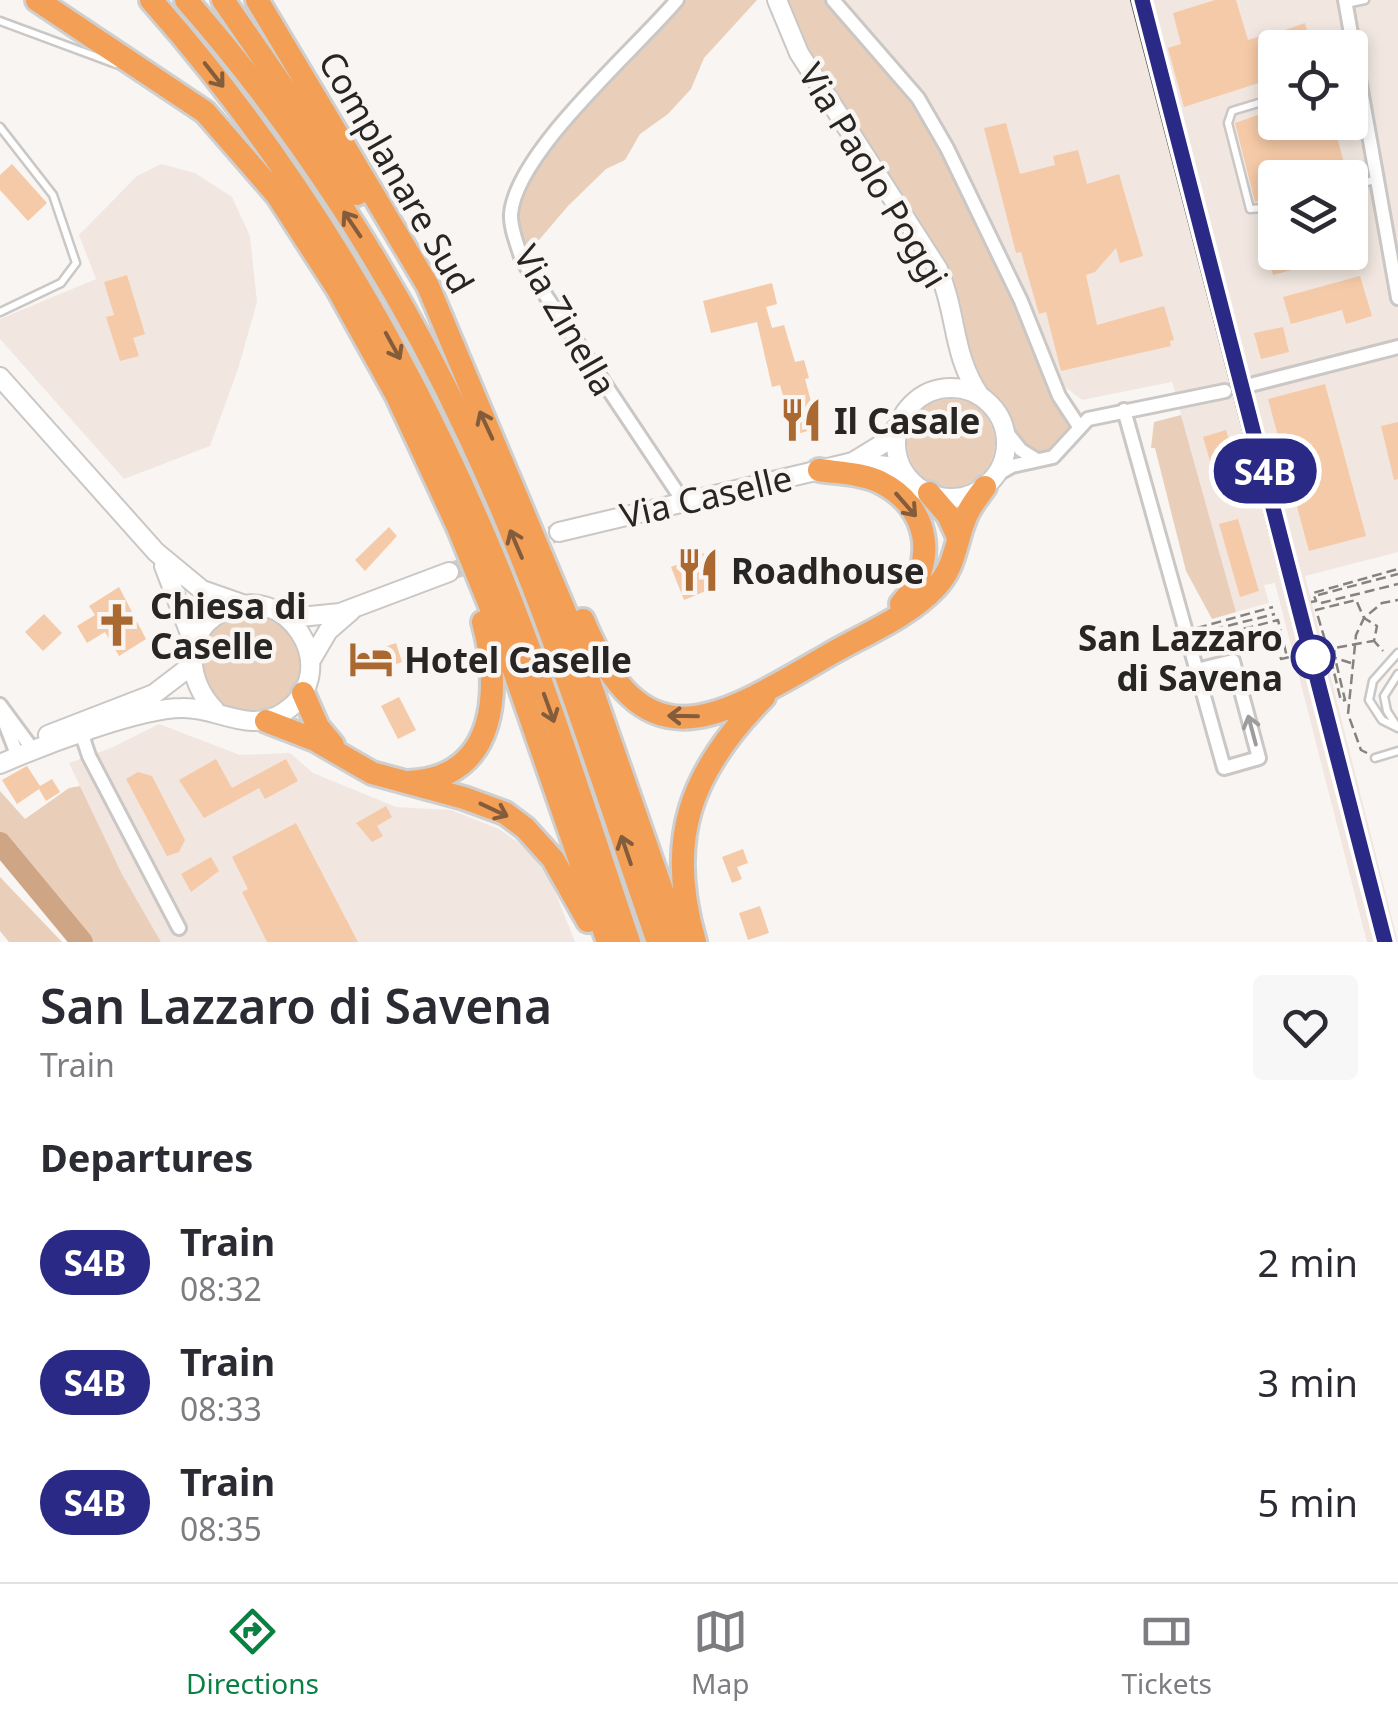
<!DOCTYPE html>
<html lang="en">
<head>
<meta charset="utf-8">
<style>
	:root { --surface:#fff; --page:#f7f7f7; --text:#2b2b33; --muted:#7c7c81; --line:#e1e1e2; --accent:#0b8043 }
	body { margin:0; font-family:"Noto Sans",sans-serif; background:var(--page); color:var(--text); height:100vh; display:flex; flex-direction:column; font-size:38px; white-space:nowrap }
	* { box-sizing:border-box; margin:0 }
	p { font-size:32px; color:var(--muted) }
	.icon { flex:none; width:55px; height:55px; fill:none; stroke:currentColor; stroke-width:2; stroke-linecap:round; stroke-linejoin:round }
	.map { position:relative; height:942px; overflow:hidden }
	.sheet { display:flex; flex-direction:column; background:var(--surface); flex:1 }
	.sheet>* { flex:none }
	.badge { padding:0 20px; border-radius:32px; font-size:35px; line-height:65px }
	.controls { position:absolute; left:1258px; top:30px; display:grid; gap:20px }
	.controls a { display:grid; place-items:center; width:110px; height:110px; border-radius:10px; background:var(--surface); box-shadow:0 5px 15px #0003; font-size:50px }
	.map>.badge { position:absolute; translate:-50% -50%; box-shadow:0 0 0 5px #fff }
	h2 { padding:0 40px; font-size:38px; line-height:90px }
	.round { display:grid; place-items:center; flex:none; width:105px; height:105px; border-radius:10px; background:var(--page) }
	.summary { display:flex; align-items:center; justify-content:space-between; height:170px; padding:0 40px }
	h1 { font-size:48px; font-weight:600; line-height:75px }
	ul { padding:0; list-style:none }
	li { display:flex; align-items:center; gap:30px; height:120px; padding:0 40px }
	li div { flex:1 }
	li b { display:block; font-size:38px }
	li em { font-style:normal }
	li .badge { min-width:110px; font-weight:700; text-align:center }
	.menu { display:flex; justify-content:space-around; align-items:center; height:140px; border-top:2px solid var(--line); background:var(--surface); font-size:28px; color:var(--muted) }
	.menu a { display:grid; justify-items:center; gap:5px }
	.menu .current { color:var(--accent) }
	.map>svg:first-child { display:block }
	.built { fill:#f1e7e0; fill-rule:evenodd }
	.green { fill:#e9cfba }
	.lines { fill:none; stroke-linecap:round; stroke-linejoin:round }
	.river { stroke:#cfa685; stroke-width:22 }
	.building { fill:#f5caa8 }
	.secondary-tunnel { stroke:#ceccc9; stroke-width:18; stroke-dasharray:18 9; stroke-linecap:butt }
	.lane-casing { stroke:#cac7c5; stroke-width:11 }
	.street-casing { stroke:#cac7c5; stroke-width:18 }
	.secondary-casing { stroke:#cac7c5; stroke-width:22 }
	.highway-casing { stroke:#cfcfcf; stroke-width:28 }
	.path { stroke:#858381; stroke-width:2.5; stroke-dasharray:10 5; stroke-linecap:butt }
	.lane { stroke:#fff; stroke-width:6 }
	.street { stroke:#fff; stroke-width:12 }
	.secondary { stroke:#fff; stroke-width:18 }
	.highway { stroke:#f39f56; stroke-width:22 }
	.rail-casing { stroke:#464544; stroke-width:8 }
	.rail { stroke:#f8f5f2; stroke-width:4; stroke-dasharray:11; stroke-linecap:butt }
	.oneway { stroke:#835c3b }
	.oneway2 { stroke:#9e9d9d }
	.line-casing { stroke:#fff; stroke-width:22 }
	.line { stroke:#2a2a86; stroke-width:15 }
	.stop-dot { fill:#fff; stroke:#2a2a86; stroke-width:5 }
	.labels { text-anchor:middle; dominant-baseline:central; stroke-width:9; stroke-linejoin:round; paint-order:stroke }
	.street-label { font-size:35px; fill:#272625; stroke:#f8f5f2 }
	.poi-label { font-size:35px; font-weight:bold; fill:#272625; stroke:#f8f5f2; text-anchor:start }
	.stop-label { font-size:35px; font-weight:bold; fill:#272625; stroke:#f8f5f2; text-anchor:end }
</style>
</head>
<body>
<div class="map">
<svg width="1398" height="942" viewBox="0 0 1398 942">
	<rect width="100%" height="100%" fill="#f8f5f2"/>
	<path class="built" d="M821 0H1398V552L1305 576 1398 942H1367L1275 583 1264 585 1269 603 1236 612 1172 382 1082 400 1060 383ZM1275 48H1350V122H1275ZM1275 178H1350V252H1275Z
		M161 164 195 173 232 197 250 236 257 302 238 369 210 446 124 479 0 339V319L96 279 79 235 137 176Z
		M159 724 240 755 290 753 313 773 396 807 451 810 499 829 526 848 550 879 575 942H161L122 874 69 763 111 748Z"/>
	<path class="green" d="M675 0H757L704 58 691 89 668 114 640 134 625 160 606 169 568 206 522 260 511 217 537 153Z
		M777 0H833L918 98 1078 425 1067 442 1037 460 1005 430 999 416 980 396 952 307Z
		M907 443a44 44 0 1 1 88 0a44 44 0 1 1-88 0Z
		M1181 415 1236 612 1212 619 1186 571 1155 448H1151L1154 422Z
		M201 663a50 50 0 1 1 100 0a50 50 0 1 1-100 0Z
		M80 786 122 874 161 942H82L0 843V791L25 819 69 788Z
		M0 877 62 942H9L0 931Z"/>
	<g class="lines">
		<path class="river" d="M0 843 82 942"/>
	</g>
	<path class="building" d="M1215 0H1236L1248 40 1261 36 1274 78 1184 107 1168 48 1181 44 1173 13Z
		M1305 23 1312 48H1287L1282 31Z
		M1275 109V122H1333L1348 178H1275V197L1255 202 1235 123Z
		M1006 123 1020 174 1055 165 1053 156 1078 150 1087 184 1119 174 1143 256 1120 263 1116 248 1095 272 1086 275 1097 325 1164 306 1174 340 1170 341 1171 346 1061 371 1046 312 1039 314 1021 252 1016 253 984 128Z
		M12 164 47 203 28 221 0 190V175Z
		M1272 231 1275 252H1342L1343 256 1273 275 1261 234Z
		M127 275 145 334 133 338 139 356 120 361 106 317 114 315 104 282Z
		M1360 276 1372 316 1346 324 1342 310 1291 324 1283 297Z
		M772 283 777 304 766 307 772 328 784 325 795 362 804 360 809 378 805 379 818 428 794 435 780 385 772 387 757 322 711 333 703 301Z
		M1283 327 1289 352 1261 359 1254 333Z
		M1325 384 1366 536 1309 551 1268 399Z
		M1398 422V479L1394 480 1381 426Z
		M1226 430 1236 461 1212 468 1203 437Z
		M1238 519 1259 591 1240 597 1219 524Z
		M389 527 397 536 365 571 355 560Z
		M704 553 718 586 684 600 671 567Z
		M119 587 146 639 119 656 105 632 87 643 77 626 95 615 89 606Z
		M44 614 62 633 43 651 25 632Z
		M396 643 402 662 369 673 363 654Z
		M399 697 416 730 398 739 381 706Z
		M216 759 232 788 286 759 298 781 265 799 259 788 204 818 179 780Z
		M27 766 40 786 52 779 60 792 46 801 39 789 17 804 2 780Z
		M138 772 152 776 185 840 179 852 167 856 126 779Z
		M386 806 392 817 377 826 383 836 372 842 356 823Z
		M296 823 358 942H267L242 892 248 889 232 857Z
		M743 849 748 863 737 867 742 879 732 883 722 857Z
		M211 857 219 871 191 892 181 874Z
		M760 906 769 933 748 940 739 913Z"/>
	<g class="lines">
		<path class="secondary-tunnel" d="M449 572 559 532"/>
		<g class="lane-casing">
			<path id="lane" d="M1346 4 1365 0
				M0 21 116 64
				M1275 98 1232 111 1228 123 1250 209 1275 207
				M0 127 53 195 76 263 61 283 0 312
				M1350 187 1377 179
				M1398 653 1373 681 1369 700 1382 720 1398 728
				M1396 725 1387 711 1384 696 1398 674
				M1375 758 1398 751"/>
		</g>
		<g class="street-casing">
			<path id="street" d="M677 0C635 50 516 152 511 214 510 228 518 246 522 260L683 501
				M833 0 918 98 947 148 1021 301 1059 396 1078 425
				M1345 0 1398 298
				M1254 384 1398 347
				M1124 410 1224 768 1259 758 1233 661 1197 670
				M1005 430 1021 450 1037 460
				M996 475 1012 466 1053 457 1088 419 1225 391
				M0 705 28 743
				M3 718 15 749
				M86 724 84 741 89 756 179 928"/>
		</g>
		<g class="secondary-casing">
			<path id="secondary" d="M777 0 799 53 938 269C958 315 951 353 980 396
				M0 377 156 552 202 590 242 604
				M896 443a55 55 0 1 1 110 0a55 55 0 1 1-110 0Z
				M853 462 887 466 907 476
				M559 532 853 462 884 443 898 426
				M164 566 194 644
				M290 618 340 613 449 572
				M311 660 328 631 351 611
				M48 735 154 694 192 665
				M0 764C41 746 139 708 182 708 218 707 250 735 284 712 347 671 285 575 220 613 182 635 187 682 215 710"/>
		</g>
		<g class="highway-casing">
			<path id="highway" d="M37 0 205 112 277 195 337 288 397 396 458 527 500 630 608 942
				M151 0C292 159 401 342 485 537 541 668 583 807 629 942
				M186 0C300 130 397 281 470 438 546 600 599 773 658 942
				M223 0 357 194
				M257 0 428 286 565 612 680 942
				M819 470C839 473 861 473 880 482 931 507 938 564 901 604
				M929 493 948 515 958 537
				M583 620C644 767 715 721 825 657 860 636 907 618 935 588 955 568 955 544 965 519 969 507 978 497 985 487
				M303 693 318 727 333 745
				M266 721 315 740 372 773 464 798 505 813 525 828 553 859 588 921
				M409 782C499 778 501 687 483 622
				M695 942C665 839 690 772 764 697"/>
		</g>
		<path class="path" d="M1318 595 1398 574
			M1311 602 1316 601 1313 593 1398 569
			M1321 603 1398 584
			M1197 628 1273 607
			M1273 628 1281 659 1294 656
			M1199 633 1275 614
			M1200 640 1278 620 1287 657
			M1324 652 1328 650 1316 610 1356 600 1364 618 1377 626 1374 641 1383 651
			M1351 663 1335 658 1334 648 1373 641
			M1327 665 1332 664 1341 701 1345 700 1335 658
			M1367 753 1361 750 1348 714 1356 635 1364 618 1382 603 1398 600"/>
		<use href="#lane" class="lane"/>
		<use href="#street" class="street"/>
		<use href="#secondary" class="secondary"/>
		<use href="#highway" class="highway"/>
		<g class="rail-casing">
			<path id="rail" d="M1134 0 1379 942"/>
		</g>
		<use href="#rail" class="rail"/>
	</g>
	<defs><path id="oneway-shaft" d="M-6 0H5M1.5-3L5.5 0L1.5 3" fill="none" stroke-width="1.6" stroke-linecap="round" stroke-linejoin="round" transform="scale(2.5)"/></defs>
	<g class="oneway">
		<use href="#oneway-shaft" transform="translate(214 75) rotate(52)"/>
		<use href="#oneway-shaft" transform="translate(352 224) rotate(-124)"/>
		<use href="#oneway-shaft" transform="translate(393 346) rotate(61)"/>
		<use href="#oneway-shaft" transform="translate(486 425) rotate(-115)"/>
		<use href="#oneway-shaft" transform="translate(906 505) rotate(49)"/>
		<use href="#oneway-shaft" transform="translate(516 544) rotate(-113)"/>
		<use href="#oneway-shaft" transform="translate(549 708) rotate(70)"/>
		<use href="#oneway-shaft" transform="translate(683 716) rotate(-179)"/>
		<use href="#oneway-shaft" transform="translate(494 810) rotate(25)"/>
		<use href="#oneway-shaft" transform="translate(626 850) rotate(-109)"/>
	</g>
	<use class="oneway2" href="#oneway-shaft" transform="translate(1252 730) rotate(-105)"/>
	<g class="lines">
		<g class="line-casing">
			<path id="line" d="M1142 0 1385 942"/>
		</g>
		<use href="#line" class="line"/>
	</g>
	<defs>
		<g id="restaurant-bare" transform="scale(3.45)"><path d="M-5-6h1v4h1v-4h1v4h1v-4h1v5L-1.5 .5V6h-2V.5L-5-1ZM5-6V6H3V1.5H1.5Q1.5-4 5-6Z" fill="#a96931" stroke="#f8f5f2" stroke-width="2.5" paint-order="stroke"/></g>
		<g id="church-bare" transform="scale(3.45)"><path d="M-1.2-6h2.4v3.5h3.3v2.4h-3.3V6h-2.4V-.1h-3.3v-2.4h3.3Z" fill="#a96931" stroke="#f8f5f2" stroke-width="2.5" paint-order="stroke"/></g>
		<g id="hotel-bare" transform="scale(3.45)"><path d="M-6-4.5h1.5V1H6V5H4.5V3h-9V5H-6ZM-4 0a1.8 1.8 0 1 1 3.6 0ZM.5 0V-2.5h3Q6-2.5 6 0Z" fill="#a96931" stroke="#f8f5f2" stroke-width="2.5" paint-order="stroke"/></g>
	</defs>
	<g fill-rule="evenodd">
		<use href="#restaurant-bare" x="801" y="420"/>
		<use href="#restaurant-bare" x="698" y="570"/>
		<use href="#church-bare" x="117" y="625"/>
		<use href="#hotel-bare" x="371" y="659"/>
	</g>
	<circle class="stop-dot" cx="1313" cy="657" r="20"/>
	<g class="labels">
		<g class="street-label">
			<text transform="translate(397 172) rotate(60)">Complanare Sud</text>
			<text transform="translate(874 175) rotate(59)">Via Paolo Poggi</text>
			<text transform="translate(566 320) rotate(60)">Via Zinella</text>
			<text transform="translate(706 496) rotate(-13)">Via Caselle</text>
		</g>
		<g class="poi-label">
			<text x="834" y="420">Il Casale</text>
			<text x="731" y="570">Roadhouse</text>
			<text x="150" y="605">Chiesa di<tspan x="150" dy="40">Caselle</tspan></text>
			<text x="404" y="659">Hotel Caselle</text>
		</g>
		<g class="stop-label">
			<text x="1283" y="637">San Lazzaro<tspan x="1283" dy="40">di Savena</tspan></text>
		</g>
	</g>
</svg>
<div class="controls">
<a><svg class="icon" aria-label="locate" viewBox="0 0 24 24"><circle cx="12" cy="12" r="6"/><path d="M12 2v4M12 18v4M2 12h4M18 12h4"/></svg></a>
<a><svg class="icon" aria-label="layers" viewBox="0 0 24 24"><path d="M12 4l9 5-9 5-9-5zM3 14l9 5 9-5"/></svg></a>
</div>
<b class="badge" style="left:1265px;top:471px;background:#2a2a86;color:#fff">S4B</b>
</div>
<section class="sheet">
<div class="summary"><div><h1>San Lazzaro di Savena</h1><p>Train</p></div><a class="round"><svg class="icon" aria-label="heart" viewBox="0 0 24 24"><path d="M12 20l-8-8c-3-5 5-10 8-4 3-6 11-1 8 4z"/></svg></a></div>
<h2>Departures</h2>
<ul>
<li><span class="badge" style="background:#2a2a86;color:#fff">S4B</span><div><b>Train</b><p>08:32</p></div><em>2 min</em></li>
<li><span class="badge" style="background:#2a2a86;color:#fff">S4B</span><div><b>Train</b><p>08:33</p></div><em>3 min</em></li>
<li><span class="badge" style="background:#2a2a86;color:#fff">S4B</span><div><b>Train</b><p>08:35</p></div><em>5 min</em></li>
</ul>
</section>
<nav class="menu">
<a class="current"><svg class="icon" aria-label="directions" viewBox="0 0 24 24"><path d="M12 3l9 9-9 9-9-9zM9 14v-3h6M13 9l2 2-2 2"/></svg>Directions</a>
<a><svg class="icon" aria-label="map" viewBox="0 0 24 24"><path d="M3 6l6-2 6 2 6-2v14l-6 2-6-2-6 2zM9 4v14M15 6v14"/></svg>Map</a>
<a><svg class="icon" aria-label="tickets" viewBox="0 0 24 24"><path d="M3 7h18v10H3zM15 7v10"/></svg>Tickets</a>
</nav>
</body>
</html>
